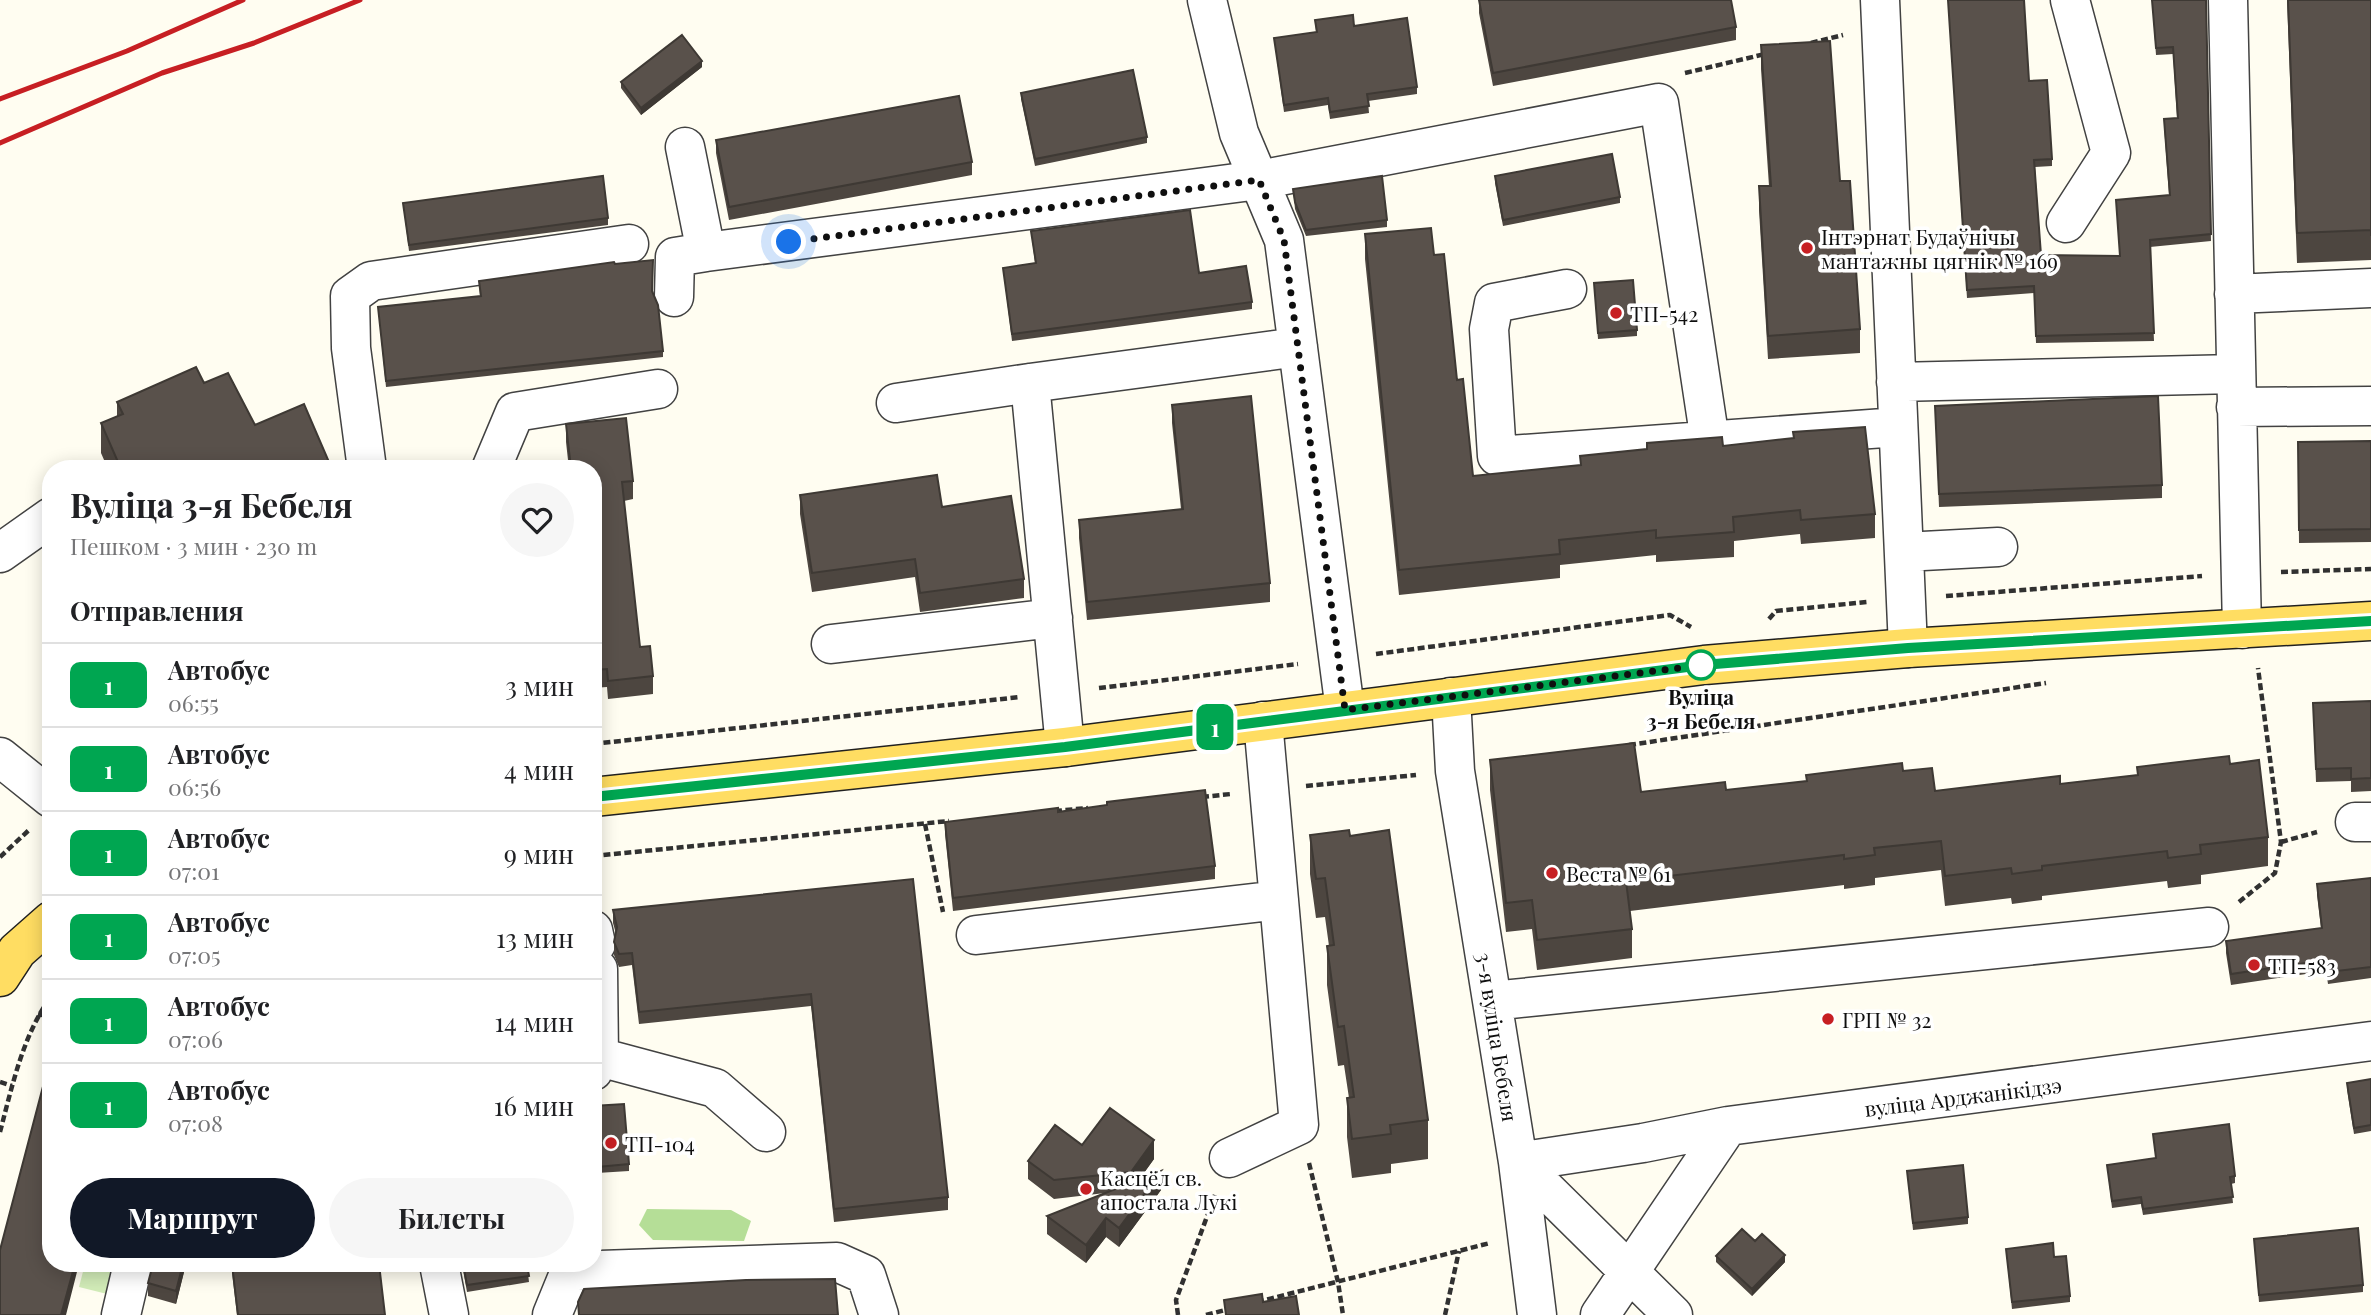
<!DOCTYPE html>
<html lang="ru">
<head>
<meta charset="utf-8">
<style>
	:root { --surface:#fff; --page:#f6f6f6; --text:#202124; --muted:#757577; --line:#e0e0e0; --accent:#111827 }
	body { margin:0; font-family:"Playfair Display",serif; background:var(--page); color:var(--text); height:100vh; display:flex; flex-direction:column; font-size:26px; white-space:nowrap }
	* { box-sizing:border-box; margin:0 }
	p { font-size:23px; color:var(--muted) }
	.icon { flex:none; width:38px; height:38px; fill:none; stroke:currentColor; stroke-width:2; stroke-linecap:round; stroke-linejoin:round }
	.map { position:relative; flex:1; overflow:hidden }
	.side { position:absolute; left:42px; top:460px; width:560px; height:812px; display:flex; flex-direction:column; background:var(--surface); border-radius:28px; box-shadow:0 4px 18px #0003 }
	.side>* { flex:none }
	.badge { padding:0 14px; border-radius:10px; font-size:24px; line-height:46px }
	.you { position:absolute; width:35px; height:35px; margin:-18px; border:5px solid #fff; border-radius:50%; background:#1a73e8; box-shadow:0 0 0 10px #1a73e833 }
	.map>.badge { position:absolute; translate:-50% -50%; box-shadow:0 0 0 4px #fff }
	h2 { padding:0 28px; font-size:26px; line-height:63px }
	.round { display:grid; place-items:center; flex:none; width:74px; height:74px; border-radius:37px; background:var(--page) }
	.headline { display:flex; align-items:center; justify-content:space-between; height:119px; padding:0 28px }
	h1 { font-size:33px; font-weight:700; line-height:52px }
	.cta { display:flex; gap:14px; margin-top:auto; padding:14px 28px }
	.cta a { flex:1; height:80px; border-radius:42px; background:var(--accent); color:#fff; font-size:28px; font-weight:700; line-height:80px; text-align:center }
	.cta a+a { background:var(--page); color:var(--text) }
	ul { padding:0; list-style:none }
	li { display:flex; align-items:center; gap:21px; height:84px; padding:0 28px; border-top:2px solid var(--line) }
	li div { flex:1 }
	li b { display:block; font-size:26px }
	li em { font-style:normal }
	li .badge { min-width:77px; font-weight:700; text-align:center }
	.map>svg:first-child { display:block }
	.green { fill:#d2ecb8 }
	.forest { fill:#b5de97 }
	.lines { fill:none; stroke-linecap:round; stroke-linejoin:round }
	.minor-casing { stroke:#424242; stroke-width:41 }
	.major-casing { stroke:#202020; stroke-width:41 }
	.path { stroke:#313131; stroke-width:4.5; stroke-dasharray:7 3.5; stroke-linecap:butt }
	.minor { stroke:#fff; stroke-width:38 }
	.major { stroke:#ffdd62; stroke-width:38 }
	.rail { stroke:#c71f23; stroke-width:5 }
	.wall { fill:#4d4640 }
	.shaded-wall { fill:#3e3934 }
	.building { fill:#59514b; stroke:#3e3934; stroke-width:2 }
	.line-casing { stroke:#fff; stroke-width:16 }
	.line { stroke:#00a651; stroke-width:10 }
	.walk { stroke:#0f0f0f; stroke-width:7; stroke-dasharray:0 12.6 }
	.poi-dot { fill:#c71f23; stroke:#fff; stroke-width:2.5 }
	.stop-dot { fill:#fff; stroke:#00a651; stroke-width:3.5 }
	.labels { text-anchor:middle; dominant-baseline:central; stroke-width:7; stroke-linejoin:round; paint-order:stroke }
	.poi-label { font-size:21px; fill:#0f0f0f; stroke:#fff; text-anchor:start }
	.stop-label { font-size:21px; font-weight:bold; fill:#0f0f0f; stroke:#fff }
	.street-label { font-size:21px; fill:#0f0f0f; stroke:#fff }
</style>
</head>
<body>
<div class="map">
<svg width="2371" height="1315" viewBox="0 0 2371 1315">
	<rect width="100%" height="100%" fill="#fffdf1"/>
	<path class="green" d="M85 1264H116L107 1294 79 1287Z"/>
	<path class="forest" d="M647 1209 731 1210 751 1221 744 1241 653 1240 639 1225Z"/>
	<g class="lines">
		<g class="minor-casing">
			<path id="minor" d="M1207 0 1239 133 1284 240 1345 710
				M1880 0 1908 648
				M2228 0 2242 629
				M685 147 706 252 1259 180 1659 103 1710 441
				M2066 223 2111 153 2070 0
				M1567 289 1494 303 1489 329 1497 456 1898 427
				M2234 294 2371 288
				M674 297 675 257 706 252
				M1896 382 2236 374
				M1030 383 1065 747
				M896 403 1030 383 1298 347
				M2236 407 2371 406
				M367 469 351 348 350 296 371 281 629 244
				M491 469 515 412 658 389
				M1904 552 1998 547
				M0 553 51 517
				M831 644 1053 618
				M1451 697 1455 771 1518 1162 1673 1315
				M0 757 51 798
				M2355 822H2371
				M593 930 596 944
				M976 935 1279 900
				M1492 1001 2209 927
				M599 1057 715 1088 766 1132
				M593 1071 599 1057 598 969
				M1229 1158 1299 1125 1263 721
				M439 1264 449 1315
				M570 1271 837 1262 866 1275 879 1315
				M121 1315 133 1264
				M552 1315 570 1271 569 1264
				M1537 1315 1518 1162 1643 1143 1728 1126
				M1600 1315 1728 1126 2371 1041"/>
		</g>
		<g class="major-casing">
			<path id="major" d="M593 797 1065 747 1704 665 1908 648 2371 621
				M0 977 17 951 51 921"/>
		</g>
		<path class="path" d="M1811 43 1843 35
			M1685 73 1765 54
			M2281 572 2371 569
			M1946 596 2202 576
			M1769 619 1776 611 1867 602
			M1376 654 1670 615 1691 627
			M1099 688 1298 664
			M593 744 1020 697
			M1629 745 2046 683
			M1306 786 1416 775
			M1202 797 1231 794
			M1055 811 1088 808
			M925 824 943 912
			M2281 842 2317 832
			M593 856 949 821
			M0 857 29 830
			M2239 902 2275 873 2281 842 2258 668
			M38 1014 51 1017
			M0 1082 12 1086
			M0 1132C12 1087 23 1034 51 997
			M1309 1163 1338 1282 1343 1315
			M1257 1302 1490 1243
			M1178 1315 1176 1300 1215 1195
			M1206 1315 1229 1309
			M1445 1315 1459 1251"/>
		<use href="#minor" class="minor"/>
		<use href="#major" class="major"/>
		<path class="rail" d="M0 99 127 51 243 0
			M0 143 162 73 254 43 360 0"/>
	</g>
	<path class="wall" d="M1479 0 1736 27V40L1493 86 1479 13Z
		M1948 0 2029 81 2052 159V166L2035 167 2041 255 2120 256 2116 200 2169 195 2164 126 2177 118 2173 54 2156 55 2152 0H2206L2211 241 2150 247 2154 341 2036 343 2034 293 1967 298Z
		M2287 0H2371V266V260L2297 263Z
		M1315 20 1354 26 1417 87V94L1368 101 1369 113 1330 119 1328 105 1284 112 1274 38 1316 32Z
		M1761 45 1840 181 1860 329V353L1768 359 1759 210V186H1769L1761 69Z
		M702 67 641 115 621 88V82Z
		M1021 93 1147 137V143L1035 166 1021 99Z
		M716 140 972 162V175L729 220 716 153Z
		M1495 176 1620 197V203L1503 226 1495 183Z
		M1293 189 1387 220V227L1306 236 1295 209Z
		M403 203 608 218V225L409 251Z
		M1031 231 1199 273 1252 302V309L1012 341 1003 268 1035 263Z
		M1365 234 1434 255 1457 380 1473 476 1580 465V456L1647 449 1723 446 1793 438V432L1875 514V538L1801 544 1800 534 1734 541V557L1656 562V555L1560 565V578L1399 595 1365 259Z
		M615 264 652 291 663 351V357L386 387 378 307 480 296 479 281Z
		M1594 283 1637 330V336L1598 339Z
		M204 383 255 425 332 469H108L101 453V423L117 416V402Z
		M1172 405 1270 583V602L1087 620 1079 538V520L1181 509 1172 423Z
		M1935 406 2162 485V498L1939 507Z
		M566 424 633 481V499L624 501 640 647 653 676V694L608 699 607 687 593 688V469H569L566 442Z
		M2371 441V542L2299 543 2298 442Z
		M800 495 942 507 1024 579V598L920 612 915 577 812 592 800 514Z
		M2371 701V791L2351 792V781L2316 782 2313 703Z
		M1490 760 1641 792 1726 790 1806 781V775L1903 771 1935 791 2060 784 2137 775V767L2230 764 2268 837V866L2201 875V884L2168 888 2167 881 2042 896V900L2012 904 2011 898 1945 906 1941 870 1875 878V885L1844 889V885L1630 911 1632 929V958L1537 970 1532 929 1506 932 1490 790Z
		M1058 812 1215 866V879L953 911 945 834V822Z
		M1310 835 1350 836 1428 1120V1159L1391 1164V1173L1352 1178 1347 1137V1098H1349L1344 1065 1338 1066 1327 985V946H1329L1325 917 1316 918 1310 874Z
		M2371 878V978L2328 984 2326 971 2231 985 2226 953V941L2321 928 2317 895V884Z
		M913 879 948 1197V1210L834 1222 811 1006 639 1024 632 965 619 967 614 955V942L616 934 613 923V910Z
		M2371 1079V1131L2354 1134 2347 1089V1083Z
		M593 1116 629 1164V1171L597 1173Z
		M2153 1134 2235 1176V1183L2231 1184 2233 1203 2143 1215 2141 1204 2112 1208 2107 1165 2156 1158Z
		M1082 1145 1154 1159 1138 1181 1161 1190 1119 1247 1106 1237 1086 1263 1047 1234V1216L1105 1193 1054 1199 1028 1179V1161Z
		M1907 1171 1968 1217V1224L1913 1230Z
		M2254 1239 2363 1285V1292L2259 1302Z
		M1755 1241 1785 1262 1752 1296 1716 1262V1256Z
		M2006 1249 2054 1257 2070 1296V1302L2012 1309Z
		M186 1264 176 1304 148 1296V1283Z
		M231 1264H379L385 1315H237Z
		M462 1264H527L529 1282 467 1292Z"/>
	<path class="shaded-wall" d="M702 61V67L641 115V108Z
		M222 462V469H205Z
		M1154 1140V1159L1131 1191V1172Z
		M1161 1171V1190L1119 1247V1228Z
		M1106 1218V1237L1086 1263V1245Z
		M1785 1255V1262L1752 1296V1289Z
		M75 1264H79L66 1315H61Z
		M183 1264H186L176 1304V1291Z"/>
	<path class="building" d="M1479 0H1731L1736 27 1493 73Z
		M1948 0H2024L2029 81 2047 80 2052 159 2034 160 2041 255 2120 256 2116 200 2170 195 2164 119 2178 118 2173 47 2156 48 2152 0H2206L2211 234 2150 240 2154 333 2036 336 2034 286 1967 290Z
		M2288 0H2371V236V230L2297 233Z
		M1353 15 1354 26 1407 18 1417 87 1367 94 1369 106 1330 112 1328 98 1284 105 1274 38 1317 32 1315 20Z
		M682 35 702 61 641 108 621 82Z
		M1830 41 1840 181H1850L1860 329 1768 336 1759 186H1771L1761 45Z
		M1133 70 1147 137 1035 159 1021 93Z
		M959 96 972 162 729 207 716 140Z
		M1612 154 1620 197 1503 220 1495 176Z
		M603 176 608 218 409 245 403 203Z
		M1382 176 1387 220 1306 230 1295 202 1293 189Z
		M1190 210 1199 273 1246 266 1252 302 1012 334 1003 268 1036 263 1031 231Z
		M1431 228 1434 255 1444 254 1457 380 1463 379 1473 476 1581 465 1580 456 1647 449V443L1722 437 1723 446 1794 438 1793 432 1865 427 1875 514 1801 520 1800 510 1733 517 1734 532 1656 538V530L1559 540 1560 554 1399 570 1365 234Z
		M653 260 652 291 658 305 663 351 386 381 378 307 481 296 479 281 614 262 615 264Z
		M1633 280 1637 330 1598 333 1594 283Z
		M196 367 204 383 228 373 255 425 304 404 332 469H225L222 462 205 469H121L101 423 123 414 117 402Z
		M1251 396 1270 583 1087 602 1079 520 1183 509 1172 405Z
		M2158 396 2162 485 1939 494 1935 406Z
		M626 418 633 481 622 482 640 647 650 646 653 676 608 681 607 669 593 670V469H571L566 424Z
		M2371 441V529L2299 530 2298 442Z
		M937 475 942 507 1011 496 1024 579 920 593 915 559 812 573 800 495Z
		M2371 701V778L2351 779V768L2316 769 2313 703Z
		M1634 743 1641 792 1725 782 1726 790 1807 781 1806 775 1902 763 1903 771 1932 768 1935 791 2060 776V784L2138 775 2137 767 2229 756 2230 764 2259 760 2268 837 2200 845 2201 854 2168 858 2167 851 2042 866V870L2012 874 2011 868 1945 876 1941 841 1874 848 1875 855 1844 859V855L1626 881 1632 929 1537 940 1532 900 1506 903 1490 760Z
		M1205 790 1215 866 953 898 945 822 1058 808V812L1107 805V802Z
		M1349 830 1350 836 1389 830 1428 1120 1390 1125 1391 1134 1352 1139 1347 1098 1354 1097 1344 1026 1338 1027 1327 946 1334 945 1325 878 1316 879 1310 835Z
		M2371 878V967L2328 972 2326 960 2231 974 2226 941 2322 928 2317 884Z
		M913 879 948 1197 834 1209 811 994 639 1012 632 953 619 954 614 942 617 927 613 910Z
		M51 1056V1264H75L61 1315H0V1250Z
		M2371 1079V1125L2354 1128 2347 1083Z
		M624 1104 629 1164 597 1167 593 1106Z
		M1110 1108 1154 1140 1131 1172 1054 1180 1028 1161 1055 1125 1082 1145Z
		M2229 1124 2235 1176 2230 1177 2233 1197 2143 1209 2141 1197 2112 1201 2107 1165 2156 1158 2153 1134Z
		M1963 1165 1968 1217 1913 1223 1907 1171Z
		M1161 1171 1119 1228 1106 1218 1086 1245 1047 1216Z
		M2358 1228 2363 1285 2259 1295 2254 1239Z
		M1742 1229 1755 1241 1762 1234 1785 1255 1752 1289 1716 1256Z
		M2053 1243 2054 1257 2066 1256 2070 1296 2012 1302 2006 1249Z
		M153 1264H183L176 1291 148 1283Z
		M232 1264H379L385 1315H238Z
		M463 1264H527L529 1276 467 1285Z
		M835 1279 838 1315H579L578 1302 584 1289 746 1280Z
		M1262 1294 1263 1302 1296 1296 1299 1315H1226L1224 1300Z"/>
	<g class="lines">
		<g class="line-casing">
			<path id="line" d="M593 797 1065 747 1703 665 1908 648 2371 621"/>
		</g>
		<use href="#line" class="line"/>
		<path class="walk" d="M789 242 1259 180 1284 240 1345 710 1703 665H1701"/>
	</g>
	<g class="poi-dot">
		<circle cx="1807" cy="248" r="7"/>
		<circle cx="1616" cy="313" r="7"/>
		<circle cx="1552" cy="873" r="7"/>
		<circle cx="2254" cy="965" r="7"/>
		<circle cx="1828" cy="1019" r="7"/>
		<circle cx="611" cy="1143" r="7"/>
		<circle cx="1086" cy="1189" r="7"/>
	</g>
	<circle class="stop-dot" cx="1701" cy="665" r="14"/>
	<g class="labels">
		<g class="poi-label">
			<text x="1821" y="236">Інтэрнат Будаўнічы<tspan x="1821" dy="24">мантажны цягнік № 169</tspan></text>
			<text x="1630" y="313">ТП-542</text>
			<text x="1566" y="873">Веста № 61</text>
			<text x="2268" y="965">ТП-583</text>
			<text x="1842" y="1019">ГРП № 32</text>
			<text x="625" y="1143">ТП-104</text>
			<text x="1100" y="1177">Касцёл св.<tspan x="1100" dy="24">апостала Лукі</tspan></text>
		</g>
		<g class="stop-label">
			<text x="1701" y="696">Вуліца<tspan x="1701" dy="24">3-я Бебеля</tspan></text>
		</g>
		<g class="street-label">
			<text transform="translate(1498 1037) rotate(81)">3-я вуліца Бебеля</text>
			<text transform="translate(1963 1096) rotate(-7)">вуліца Арджанікідзэ</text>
		</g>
	</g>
</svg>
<div class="you" style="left:789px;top:242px"></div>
<b class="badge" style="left:1215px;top:727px;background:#00a651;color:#fff">1</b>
<section class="side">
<div class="headline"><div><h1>Вуліца 3-я Бебеля</h1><p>Пешком · 3 мин · 230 m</p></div><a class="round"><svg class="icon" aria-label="heart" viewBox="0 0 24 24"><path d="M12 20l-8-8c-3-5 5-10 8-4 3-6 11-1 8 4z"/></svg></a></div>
<h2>Отправления</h2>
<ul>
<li><span class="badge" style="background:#00a651;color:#fff">1</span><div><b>Автобус</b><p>06:55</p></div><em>3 мин</em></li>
<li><span class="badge" style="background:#00a651;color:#fff">1</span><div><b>Автобус</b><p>06:56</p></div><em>4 мин</em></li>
<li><span class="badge" style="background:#00a651;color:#fff">1</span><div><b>Автобус</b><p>07:01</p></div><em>9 мин</em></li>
<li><span class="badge" style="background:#00a651;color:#fff">1</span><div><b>Автобус</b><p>07:05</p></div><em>13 мин</em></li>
<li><span class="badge" style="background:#00a651;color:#fff">1</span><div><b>Автобус</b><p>07:06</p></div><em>14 мин</em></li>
<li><span class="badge" style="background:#00a651;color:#fff">1</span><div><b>Автобус</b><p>07:08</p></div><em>16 мин</em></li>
</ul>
<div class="cta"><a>Маршрут</a><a>Билеты</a></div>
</section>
</div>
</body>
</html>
